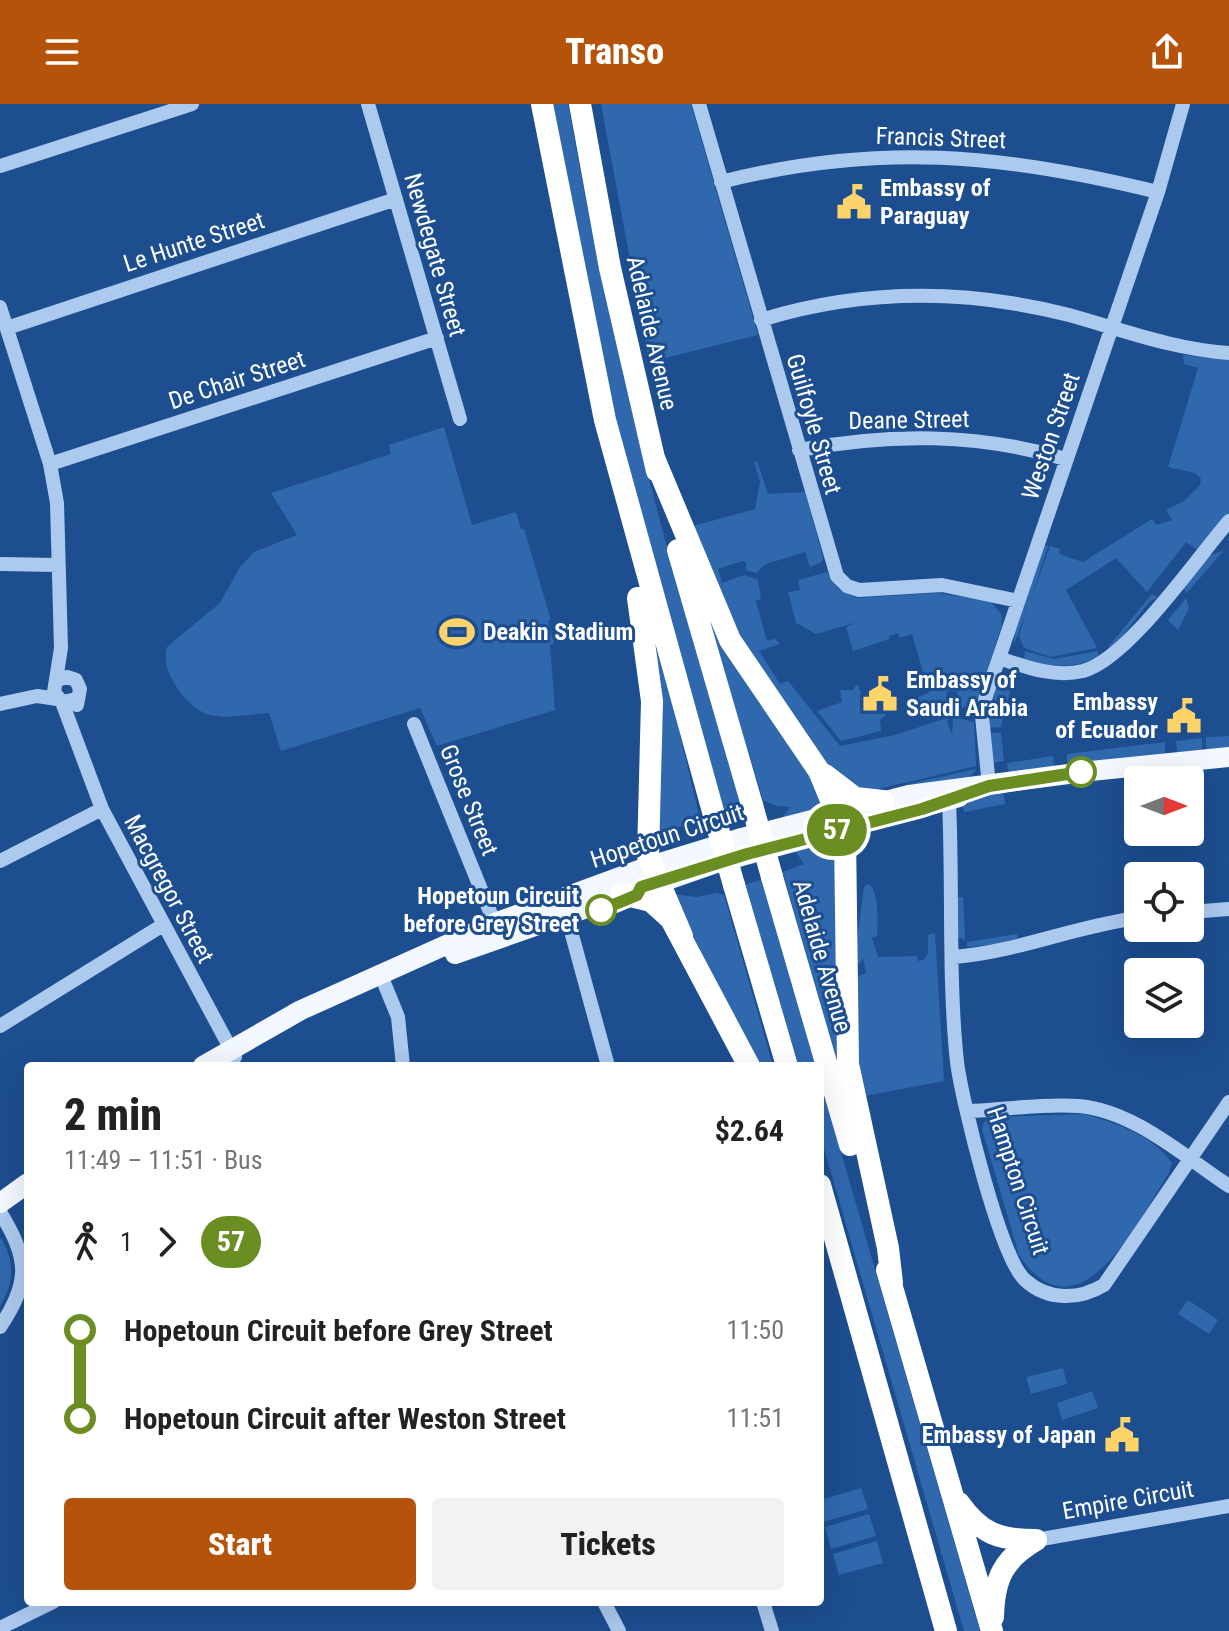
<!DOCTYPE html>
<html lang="en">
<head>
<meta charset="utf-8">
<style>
	:root { --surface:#fff; --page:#f2f2f2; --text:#222; --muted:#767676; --accent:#b45309 }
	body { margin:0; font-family:"Roboto Condensed",sans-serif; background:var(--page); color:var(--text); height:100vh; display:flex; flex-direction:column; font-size:30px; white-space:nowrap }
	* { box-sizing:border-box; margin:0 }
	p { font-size:26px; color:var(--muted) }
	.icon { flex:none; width:44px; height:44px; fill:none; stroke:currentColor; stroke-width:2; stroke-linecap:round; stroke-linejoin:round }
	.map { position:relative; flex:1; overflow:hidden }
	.details { position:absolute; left:24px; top:958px; width:800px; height:544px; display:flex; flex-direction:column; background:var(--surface); border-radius:8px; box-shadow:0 8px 32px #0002 }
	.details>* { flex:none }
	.badge { padding:0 16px; border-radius:26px; font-size:28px; line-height:52px }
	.needle { width:52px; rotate:90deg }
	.buttons { position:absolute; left:1124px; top:662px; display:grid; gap:16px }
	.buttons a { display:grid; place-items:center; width:80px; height:80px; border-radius:8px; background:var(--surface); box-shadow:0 8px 32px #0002; font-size:40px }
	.map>.badge { position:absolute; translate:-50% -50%; box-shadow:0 0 0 4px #fff }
	.legs { display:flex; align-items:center; gap:12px; height:88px; padding:0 40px; font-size:26px }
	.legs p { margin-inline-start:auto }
	.overview { display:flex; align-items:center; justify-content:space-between; height:136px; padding:0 40px }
	h1 { font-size:44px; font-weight:800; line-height:60px }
	.primary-button { display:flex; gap:16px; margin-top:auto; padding:16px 40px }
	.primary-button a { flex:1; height:92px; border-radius:8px; background:var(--accent); color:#fff; font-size:32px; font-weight:800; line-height:92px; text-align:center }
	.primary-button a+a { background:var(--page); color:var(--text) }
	ul { padding:0 40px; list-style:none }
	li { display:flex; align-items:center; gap:28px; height:88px; font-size:30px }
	li i { display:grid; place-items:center; width:12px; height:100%; margin:0 10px; background:currentColor }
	li i::after { content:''; width:20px; height:20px; margin:-10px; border:6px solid; border-radius:50%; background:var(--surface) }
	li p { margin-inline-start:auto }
	li:first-child i { background:linear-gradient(#0000 50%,currentColor 0) }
	li:last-child i { background:linear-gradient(currentColor 50%,#0000 0) }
	header { display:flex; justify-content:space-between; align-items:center; height:104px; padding:0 40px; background:var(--accent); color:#fff; font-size:36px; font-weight:800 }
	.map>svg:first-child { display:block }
	.green { fill:#3068ae }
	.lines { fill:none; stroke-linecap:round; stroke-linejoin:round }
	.minor { stroke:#acc9ee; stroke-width:14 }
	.major { stroke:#f3f8ff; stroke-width:20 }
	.highway { stroke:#fff; stroke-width:22 }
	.highway-bridge { stroke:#fff; stroke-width:22 }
	.line-1-casing { stroke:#fff; stroke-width:18 }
	.line-1 { stroke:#6b8e23; stroke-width:12 }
	.stop-1-dot { fill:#fff; stroke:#6b8e23; stroke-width:4 }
	.labels { text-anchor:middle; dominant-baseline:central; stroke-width:6; stroke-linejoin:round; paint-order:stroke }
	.street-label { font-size:24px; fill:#fff; stroke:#1c4e90 }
	.poi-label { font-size:24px; font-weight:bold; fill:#fff; stroke:#1c4e90; text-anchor:start }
	.stop-label { font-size:24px; font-weight:bold; fill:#fff; stroke:#1c4e90; text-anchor:end }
</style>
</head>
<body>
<header><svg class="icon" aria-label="menu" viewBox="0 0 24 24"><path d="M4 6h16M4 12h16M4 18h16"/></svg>Transo<svg class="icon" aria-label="share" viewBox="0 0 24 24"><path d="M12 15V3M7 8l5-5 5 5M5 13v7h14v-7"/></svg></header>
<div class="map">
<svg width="1229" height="1527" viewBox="0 0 1229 1527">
	<rect width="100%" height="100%" fill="#1c4e90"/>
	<path class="green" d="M551 0H568C610 239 671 475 743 703L722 710 617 323Z
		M601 0H691L758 231 649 258Z
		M1183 251 1229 256V411L1198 446 1186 438 1147 488 1116 454 1066 486 1097 544 1051 553 1024 544 1019 532 1027 505 1014 541 1015 527 1044 441 1048 442 1030 498 1050 442 1060 445 1059 450 1083 458 1152 415 1156 421 1172 416 1166 406 1184 397 1200 381 1201 375 1195 369 1168 363 1198 264 1184 260Z
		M444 323 472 421 516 408 521 425H524L551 516 548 517 554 539 550 541 555 606 437 642 420 604 281 647 269 609C226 611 206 624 178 585 169 572 163 559 167 543L220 499 240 463 254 448 297 431 271 389 391 350 389 341Z
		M757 357 768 390 805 388 823 453 822 458 810 463 805 448 766 460 756 469 746 466V458L742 457 718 465 722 479 744 471 758 476 761 495 756 497 767 537 775 535 780 540 759 547 780 580 788 577 840 642 895 631 950 613 947 618 952 631 953 613 974 618 976 662 861 689 837 676 743 543 686 424 755 405 760 378 754 358Z
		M1223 447 1187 489 1183 484 1210 451Z
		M827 468 838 485 856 494 937 489 990 497 1001 510 1002 520 975 604 959 603 955 597 959 582 956 588 947 587 945 604C931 607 925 599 912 601L910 596 929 589 912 530 900 534 898 529 889 532V535L853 547 846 523 858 518 816 530 796 519 788 488 800 486 798 476Z
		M1152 490 1158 494 1150 497 1113 544 1108 543Z
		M1186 494 1189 504 1178 526 1168 516Z
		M706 509 829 702 780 716 790 703 777 702 763 696Z
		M648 523 665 567 700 715 656 732Z
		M1025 547 1054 555 1098 547V554C1072 564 1051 564 1024 556Z
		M1004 573 1013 576 1001 623 989 624 995 587Z
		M857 580 869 607 889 599 890 607 880 616 881 627 841 637 817 607 842 598 840 586H853Z
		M989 629H1001L1004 657 992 659Z
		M1229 632V645H1206V633Z
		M1202 634V646L1177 648 1176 637Z
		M1165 638V650L1067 663V650Z
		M1053 652 1054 665 1009 670 1007 659Z
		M976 665C964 687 929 678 908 680Z
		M1003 687 1005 700 964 708 962 698Z
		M837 740 847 979 835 954 783 768 804 760 795 747 802 742Z
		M764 775 816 962H799L743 781Z
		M869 780C879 788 878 818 877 832L872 834 878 853 917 852 918 857 924 856 928 849V831L935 829 944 977 865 992 856 956 857 873 866 869 863 854 859 860 854 857 864 783Z
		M717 789 724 791 773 962H755L673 790 696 793Z
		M956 793H963L965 836 958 833Z
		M1017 830 1018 838 967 843V838Z
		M820 976 980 1527H964L820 1031Z
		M1083 1010C1113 1018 1153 1031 1172 1059L1169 1069C1138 1116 1079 1241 1019 1151L982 1025 984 1018 992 1013Z
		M0 1133C15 1155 15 1180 0 1202Z
		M1188 1196 1218 1216 1209 1230 1178 1210Z
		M1063 1264 1067 1280 1031 1290 1026 1273Z
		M1092 1287 1098 1304 1062 1316 1057 1299Z
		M861 1384 868 1405 823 1418 820 1396Z
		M869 1410 876 1432 831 1445 825 1423Z
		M877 1437 883 1459 839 1471 833 1450Z"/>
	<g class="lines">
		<path class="minor" d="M368 0 460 315
			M699 0 837 472 847 482 859 486 942 481 1018 497
			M0 62 192 0
			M721 78C877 38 1004 50 1158 88
			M0 203 50 360 57 399 61 544 54 588 62 598 77 595
			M761 216C862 185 967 185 1069 211 1123 226 1172 245 1229 249
			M7 224 396 95
			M799 346C891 329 976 329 1066 355
			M50 360 437 234
			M0 460 58 461
			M999 554C1026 563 1054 574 1083 567 1128 555 1196 455 1229 417
			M57 576 67 573 76 576 80 585 77 601
			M62 598 102 705 235 953
			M0 600 37 592 57 595
			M414 620 497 825
			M989 682 982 612 986 592 1158 88 1183 0
			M949 697C953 783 948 873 957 958 962 997 1000 1153 1025 1176 1048 1197 1079 1196 1104 1181L1229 998
			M0 757 102 705
			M1190 808 1229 805
			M566 809 608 962
			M954 853C1017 848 1075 822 1138 814
			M380 869 398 913 403 962
			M0 922 163 821
			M968 1007C1004 1006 1043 999 1078 1002 1133 1006 1185 1053 1229 1082
			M0 1108C28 1154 31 1177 0 1223
			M1036 1436 1229 1402
			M604 1498 619 1527
			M763 1498 772 1527
			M0 1524 53 1498"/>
		<path class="major" d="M455 850 716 759 959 693
			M203 962 301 906 495 819 650 762 738 735 909 691 1091 667 1229 653
			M0 1099 28 1079"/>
		<path class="highway" d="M542 0 605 316 714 711
			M580 0 610 164 657 367
			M654 354 730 536 819 667 845 730 848 960 888 1144 892 1179
			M678 446 752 701
			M638 494 652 597 648 752 682 832
			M825 671 855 694 883 697
			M772 773 850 1041
			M734 781 787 962
			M622 790 651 797 671 815 749 962
			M820 1081 946 1527
			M887 1166 992 1527
			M959 1399C981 1430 999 1436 1036 1436
			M993 1513C994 1475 1003 1455 1036 1436"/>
		<path class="highway-bridge" d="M752 701 772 773
			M714 711 734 781"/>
	</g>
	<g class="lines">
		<g class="line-1-casing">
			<path id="line-1" d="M601 806 637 791 641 783 747 750 922 705 989 682 1081 668"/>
		</g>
		<use href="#line-1" class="line-1"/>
	</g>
	<defs>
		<g id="civic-bare" transform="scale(2.76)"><path d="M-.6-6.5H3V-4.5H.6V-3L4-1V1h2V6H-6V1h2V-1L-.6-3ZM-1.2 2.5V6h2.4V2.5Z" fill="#fed46a" stroke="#1c4e90" stroke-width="2.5" paint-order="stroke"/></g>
		<g id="stadium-bare" transform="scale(2.76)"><path d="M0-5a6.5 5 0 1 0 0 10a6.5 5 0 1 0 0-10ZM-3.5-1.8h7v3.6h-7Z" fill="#fed46a" stroke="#1c4e90" stroke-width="2.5" paint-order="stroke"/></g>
	</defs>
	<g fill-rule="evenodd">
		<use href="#civic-bare" x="854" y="98"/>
		<use href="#stadium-bare" x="457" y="528"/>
		<use href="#civic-bare" x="880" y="590"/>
		<use href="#civic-bare" x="1184" y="612"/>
		<use href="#civic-bare" x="1122" y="1331"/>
	</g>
	<g class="stop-1-dot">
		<circle cx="1081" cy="668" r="14"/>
		<circle cx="601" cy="806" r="14"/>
	</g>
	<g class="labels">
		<g class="street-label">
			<text transform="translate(941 34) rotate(2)">Francis Street</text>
			<text transform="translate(194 138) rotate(-18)">Le Hunte Street</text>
			<text transform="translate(435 151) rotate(74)">Newdegate Street</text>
			<text transform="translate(652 229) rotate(77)">Adelaide Avenue</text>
			<text transform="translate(237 276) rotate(-18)">De Chair Street</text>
			<text transform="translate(909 316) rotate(-1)">Deane Street</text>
			<text transform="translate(814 320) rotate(74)">Guilfoyle Street</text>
			<text transform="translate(1051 332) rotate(-71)">Weston Street</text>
			<text transform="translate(469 696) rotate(68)">Grose Street</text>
			<text transform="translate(667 732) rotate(-18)">Hopetoun Circuit</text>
			<text transform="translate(169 785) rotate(62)">Macgregor Street</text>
			<text transform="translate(822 852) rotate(74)">Adelaide Avenue</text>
			<text transform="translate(1018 1077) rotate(72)">Hampton Circuit</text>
			<text transform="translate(1128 1396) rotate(-10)">Empire Circuit</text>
		</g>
		<g class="poi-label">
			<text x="880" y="84">Embassy of<tspan x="880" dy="28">Paraguay</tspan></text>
			<text x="483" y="528">Deakin Stadium</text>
			<text x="906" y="576">Embassy of<tspan x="906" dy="28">Saudi Arabia</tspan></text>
			<text x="1158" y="598" text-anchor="end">Embassy<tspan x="1158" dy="28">of Ecuador</tspan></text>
			<text x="1096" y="1331" text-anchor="end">Embassy of Japan</text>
		</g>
		<g class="stop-label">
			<text x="579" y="792">Hopetoun Circuit<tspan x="579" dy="28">before Grey Street</tspan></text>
		</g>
	</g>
</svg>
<div class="buttons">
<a><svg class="needle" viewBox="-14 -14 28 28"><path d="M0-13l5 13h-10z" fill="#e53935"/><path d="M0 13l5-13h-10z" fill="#767676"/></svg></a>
<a><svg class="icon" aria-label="locate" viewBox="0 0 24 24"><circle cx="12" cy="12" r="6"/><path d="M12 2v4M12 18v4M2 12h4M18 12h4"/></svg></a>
<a><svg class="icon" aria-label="layers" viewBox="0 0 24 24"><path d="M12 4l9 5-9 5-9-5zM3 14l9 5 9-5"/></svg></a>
</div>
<b class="badge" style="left:837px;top:726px;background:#6b8e23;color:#fff">57</b>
<section class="details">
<div class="overview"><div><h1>2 min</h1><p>11:49 – 11:51 · Bus</p></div><b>$2.64</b></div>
<div class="legs"><svg class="icon" aria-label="walk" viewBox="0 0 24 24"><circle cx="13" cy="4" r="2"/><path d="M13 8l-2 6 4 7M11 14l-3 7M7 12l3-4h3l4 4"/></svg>1<svg class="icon" aria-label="forward" viewBox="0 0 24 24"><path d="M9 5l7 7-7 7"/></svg><b class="badge" style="background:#6b8e23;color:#fff">57</b></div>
<ul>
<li><i style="color:#6b8e23"></i><b>Hopetoun Circuit before Grey Street</b><p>11:50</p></li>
<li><i style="color:#6b8e23"></i><b>Hopetoun Circuit after Weston Street</b><p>11:51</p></li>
</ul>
<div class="primary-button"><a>Start</a><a>Tickets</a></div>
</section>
</div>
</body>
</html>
